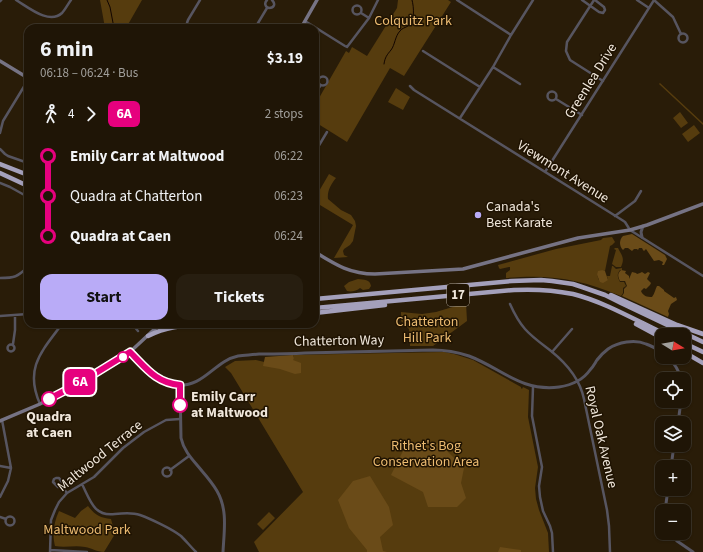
<!DOCTYPE html>
<html lang="en">
<head>
<meta charset="utf-8">
<style>
	:root { --surface:#1f1506; --page:#271e10; --text:#f1f3f6; --muted:#a19f9b; --line:#3c3428; --accent:#b9abf7 }
	body { margin:0; font-family:"Source Sans 3",sans-serif; background:var(--page); color:var(--text); height:100vh; display:flex; flex-direction:column; font-size:15px; white-space:nowrap }
	* { box-sizing:border-box; margin:0 }
	p { font-size:13px; color:var(--muted) }
	.icon { flex:none; width:22px; height:22px; fill:none; stroke:currentColor; stroke-width:2; stroke-linecap:round; stroke-linejoin:round }
	.map { position:relative; flex:1; overflow:hidden }
	.details { position:absolute; left:24px; top:24px; width:295px; height:304px; display:flex; flex-direction:column; background:var(--surface); border-radius:12px; box-shadow:0 1px 3px #0004,0 0 0 1px var(--line) }
	.details>* { flex:none }
	.badge { padding:0 8px; border-radius:6px; font-size:14px; line-height:26px }
	.needle { width:26px; rotate:101deg }
	.fabs { position:absolute; left:655px; top:328px; display:grid; gap:8px }
	.fabs a { display:grid; place-items:center; width:36px; height:36px; border-radius:8px; background:var(--surface); box-shadow:0 1px 3px #0004,0 0 0 1px var(--line); font-size:20px }
	.map>.badge { position:absolute; translate:-50% -50%; box-shadow:0 0 0 2px #fff }
	.legs { display:flex; align-items:center; gap:6px; height:44px; padding:0 16px; font-size:13px }
	.legs p { margin-inline-start:auto }
	.summary { display:flex; align-items:center; justify-content:space-between; height:68px; padding:0 16px }
	h1 { font-size:22px; font-weight:700; line-height:30px }
	.button { display:flex; gap:8px; margin-top:auto; padding:8px 16px }
	.button a { flex:1; height:46px; border-radius:12px; background:var(--accent); color:#111; font-size:16px; font-weight:700; line-height:46px; text-align:center }
	.button a+a { background:var(--page); color:var(--text) }
	ul { padding:0 16px; list-style:none }
	li { display:flex; align-items:center; gap:14px; height:40px; font-size:15px }
	li i { display:grid; place-items:center; width:6px; height:100%; margin:0 5px; background:currentColor }
	li i::after { content:''; width:10px; height:10px; margin:-5px; border:3px solid; border-radius:50%; background:var(--surface) }
	li p { margin-inline-start:auto }
	li:first-child i { background:linear-gradient(#0000 50%,currentColor 0) }
	li:last-child i { background:linear-gradient(currentColor 50%,#0000 0) }
	.map>svg:first-child { display:block }
	.green { fill:#563c0e }
	.forest { fill:#6a4b18 }
	.lines { fill:none; stroke-linecap:round; stroke-linejoin:round }
	.stream { stroke:#120500; stroke-width:1 }
	.minor { stroke:#575560; stroke-width:2.5 }
	.tertiary { stroke:#575560; stroke-width:3 }
	.secondary { stroke:#767384; stroke-width:3.5 }
	.motorway { stroke:#a4a0bb; stroke-width:4.5 }
	.line-1-casing { stroke:#fff; stroke-width:9 }
	.line-1 { stroke:#e6007e; stroke-width:6 }
	.poi-dot { fill:#b9abf7; stroke:#1f1302; stroke-width:1.5 }
	.stop-1-dot { fill:#fff; stroke:#e6007e; stroke-width:2 }
	.labels { text-anchor:middle; dominant-baseline:central; stroke-width:3; stroke-linejoin:round; paint-order:stroke }
	.shield { fill:#1f1302; stroke:#b1a79a; stroke-width:1 }
	.shield-label { font-size:13px; font-weight:bold; fill:#f0e7db }
	.park-label { font-size:14px; fill:#ecbb71; stroke:#1f1302 }
	.street-label { font-size:14px; fill:#f0e7db; stroke:#1f1302 }
	.poi-label { font-size:14px; fill:#f0e7db; stroke:#1f1302; text-anchor:start }
	.stop-label { font-size:14px; font-weight:bold; fill:#f0e7db; stroke:#1f1302; text-anchor:start }
</style>
</head>
<body>
<div class="map">
<svg width="703" height="552" viewBox="0 0 703 552">
	<rect width="100%" height="100%" fill="#291c08"/>
	<path class="green" d="M100 0H142L126 28H105Z
		M398 0H448L451 2 404 76 390 68 347 142 315 122V105L346 51 349 53 352 47 367 56 397 8Z
		M660 83 703 123V125L659 84Z
		M396 88 410 97 403 110 388 102Z
		M680 112 688 123 681 128 673 118Z
		M694 125 700 133 688 142 682 134Z
		M329 174 336 178C331 184 327 191 328 199L341 210 351 215 355 221 356 226 353 241 350 245 344 249 343 251 344 255 348 257 334 258 353 225 315 202V198Z
		M612 237 615 242 612 245 610 246 605 271 603 270 597 275 599 280H608L607 276H610L612 266H613L616 269 622 268V270H620C617 274 617 276 620 282H624L626 286 623 288V293L621 296C580 279 550 274 506 278V273L510 270V267H509L500 269 499 268 498 265 556 249 601 240 603 238Z
		M615 248H618C622 256 625 258 621 267H616L612 264 616 250 614 249Z
		M358 279C364 280 370 279 371 286L369 289 363 290 360 288C357 291 351 292 347 291L344 286 349 282Z
		M466 303 467 321 433 346H410L409 329 401 321V312L422 314 436 312Z
		M444 352 454 354 473 360 521 387V388L522 389 523 387 529 390 528 417 538 467 535 488 536 499 539 510 548 533 549 552H259L254 542 303 492 231 373 225 367 235 361 256 360 277 365 294 358 293 355Z
		M88 506C94 514 100 518 111 519L115 534 104 552C97 552 92 548 85 547 75 545 65 548 55 546 52 535 54 521 59 511L75 518 81 511Z
		M269 512 275 518 263 530 257 524Z"/>
	<path class="forest" d="M632 234 665 255 667 259 664 265H662L663 262 659 260 654 261 646 249 644 251 643 250 642 248H639L638 250 637 249H634L632 251 628 248H625L623 250C619 246 619 240 623 236Z
		M603 270 605 271 608 280 603 283 600 282 597 275 598 271Z
		M621 270 626 271 625 273 629 276V279L632 272 636 273 637 274 640 273 642 272 645 274 648 272 650 273 647 279 651 283 650 285 646 289 644 288 641 291C643 296 647 297 652 297 655 293 655 290 657 286H659L664 290V291L674 298 676 297 677 300 671 304 668 311 669 314 668 317 622 296 624 293V289L627 286 625 281H620C618 276 617 274 621 270Z
		M293 355 294 358 293 360 301 363V373L295 374 280 369 263 366 265 357Z
		M439 443 464 468 461 483 466 498 457 507H428L423 492 391 475 406 445Z
		M370 476 389 507 393 525 380 537 383 551 387 552H367V550L349 528 338 500 353 481Z
		M500 547 521 550V552H498Z"/>
	<g class="lines">
		<path class="stream" d="M107 0 110 7 114 28
			M384 64C385 57 387 55 391 50 395 45 395 36 400 31 402 28 405 28 408 26 415 22 414 7 412 0"/>
		<path class="minor" d="M16 0C28 7 49 25 62 13 65 10 68 4 71 0
			M267 0C264 3 265 7 269 8 274 8 276 4 272 0
			M457 0 511 35
			M582 0 599 12 603 13 605 10 604 7 595 0
			M594 0 567 42 566 51 570 60 603 81
			M637 0 649 8
			M654 0 673 17 681 34
			M352.5 10a4.5 4.5 0 1 1 9 0a4.5 4.5 0 1 1-9 0Z
			M361 13 369 18
			M305 21 345 46 347 47 369 18 378 0
			M187 28V23L188 20 200 0
			M255 28 267 8
			M678.5 38a4.5 4.5 0 1 1 9 0a4.5 4.5 0 1 1-9 0Z
			M423 51 480 87
			M493 67 520 84
			M318.5 81a4.5 4.5 0 1 1 9 0a4.5 4.5 0 1 1-9 0Z
			M410 86 414 90 622 220 625 222 630 230 703 276
			M547.5 96a4.5 4.5 0 1 1 9 0a4.5 4.5 0 1 1-9 0Z
			M315 93 321 85
			M556 99 582 115
			M460 118 493 67 511 35 533 0
			M0 133 3 121 28 80
			M0 149 5 154 8 156 28 163
			M315 152 327 132
			M545 172 654 0
			M0 183 10 187 28 197
			M615 216 635 201 641 191
			M0 278C15 278 17 277 28 267
			M510 304C514 313 518 321 525 329 532 337 542 344 551 351 566 363 580 380 584 399L607 510 609 526 610 552
			M0 316 28 314
			M132 324 138 331
			M13 344 15 330V315
			M7.5 348a3.5 3.5 0 1 1 7 0a3.5 3.5 0 1 1-7 0Z
			M552 352 572 329
			M533 387 532 416 542 467 539 486 540 497 543 511 550 526 552 533 553 552
			M40 404C24 368 42 351 62 324
			M0 466 11 468
			M162.5 472a4.5 4.5 0 1 1 9 0a4.5 4.5 0 1 1-9 0Z
			M170 470 189 456
			M82 484C90 500 94 517 115 514 123 513 132 512 140 515 151 519 172 529 181 536 186 541 191 547 196 552
			M62 487H58L53 482 54 479 56 478H59L62 482V487L67 493
			M0 497 8 481 11 468 2 420
			M5.5 521a4.5 4.5 0 1 1 9 0a4.5 4.5 0 1 1-9 0Z
			M0 517 6 519
			M50 550 87 552
			M50 552 51 520 55 510 59 502 67 493 94 477 123 448 144 432 166 420 180 419"/>
		<path class="tertiary" d="M0 1 1 0
			M642 237 641 232 643 226
			M130 352C143 366 156 383 176 385 204 388 214 361 238 356 245 355 252 355 259 354 274 354 290 354 305 353 347 352 390 351 433 350 445 350 457 352 469 356 501 368 521 392 559 387 572 385 583 380 590 370 593 367 595 363 597 360 600 356 604 352 608 349 618 342 635 339 646 344 652 346 657 349 662 352
			M668 357C675 364 679 370 681 379
			M180 385 181 438C184 452 194 461 202 471 208 478 213 484 217 491 228 510 224 531 223 552
			M678 423 681 401
			M671 467 674 445
			M665 511 668 489
			M671 533 677 541 693 552"/>
		<path class="secondary" d="M301 28 317 0
			M0 61 28 78
			M315 252C336 265 350 274 375 274L463 269 578 238 630 230 647 225 703 204
			M0 421 40 404 78 384 112 364 130 352 160 324"/>
		<path class="motorway" d="M0 164 28 175
			M0 173 28 186
			M611 295 677 325 703 334
			M315 299 512 281 541 280 552 281 573 284 582 287 605 295 621 303 703 342
			M315 308 514 290C534 289 553 290 573 294 605 302 637 321 667 335
			M315 313 385 305
			M636 324 662 338
			M148 336C171 324 190 326 216 324
			M684 343 703 352
			M684 352 703 363"/>
	</g>
	<g class="lines">
		<g class="line-1-casing">
			<path id="line-1" d="M49 399 78 384 130 352C146 368 156 383 180 385V405"/>
		</g>
		<use href="#line-1" class="line-1"/>
	</g>
	<circle class="poi-dot" cx="478" cy="215" r="4"/>
	<g class="stop-1-dot">
		<circle cx="123" cy="357" r="5"/>
		<circle cx="49" cy="399" r="7"/>
		<circle cx="180" cy="405" r="7"/>
	</g>
	<g class="labels">
		<rect class="shield" x="447" y="284" width="22" height="22" rx="3"/>
		<g class="shield-label">
			<text x="458" y="295">17</text>
		</g>
		<g class="park-label">
			<text x="413" y="21">Colquitz Park</text>
			<text x="427" y="322">Chatterton<tspan x="427" dy="16">Hill Park</tspan></text>
			<text x="426" y="446">Rithet's Bog<tspan x="426" dy="16">Conservation Area</tspan></text>
			<text x="87" y="530">Maltwood Park</text>
		</g>
		<g class="street-label">
			<text transform="translate(591 81) rotate(-58)">Greenlea Drive</text>
			<text transform="translate(563 172) rotate(32)">Viewmont Avenue</text>
			<text transform="translate(339 341) rotate(-1)">Chatterton Way</text>
			<text transform="translate(601 437) rotate(77)">Royal Oak Avenue</text>
			<text transform="translate(100 456) rotate(-39)">Maltwood Terrace</text>
		</g>
		<g class="poi-label">
			<text x="486" y="207">Canada's<tspan x="486" dy="16">Best Karate</tspan></text>
		</g>
		<g class="stop-label">
			<text x="191" y="397">Emily Carr<tspan x="191" dy="16">at Maltwood</tspan></text>
			<text x="49" y="417" text-anchor="middle">Quadra<tspan x="49" dy="16">at Caen</tspan></text>
		</g>
	</g>
</svg>
<div class="fabs">
<a><svg class="needle" viewBox="-14 -14 28 28"><path d="M0-13l5 13h-10z" fill="#e53935"/><path d="M0 13l5-13h-10z" fill="#a19f9b"/></svg></a>
<a><svg class="icon" aria-label="locate" viewBox="0 0 24 24"><circle cx="12" cy="12" r="6"/><path d="M12 2v4M12 18v4M2 12h4M18 12h4"/></svg></a>
<a><svg class="icon" aria-label="layers" viewBox="0 0 24 24"><path d="M12 4l9 5-9 5-9-5zM3 14l9 5 9-5"/></svg></a>
<a>+</a>
<a>−</a>
</div>
<b class="badge" style="left:80px;top:382px;background:#e6007e;color:#fff">6A</b>
<section class="details">
<div class="summary"><div><h1>6 min</h1><p>06:18 – 06:24 · Bus</p></div><b>$3.19</b></div>
<div class="legs"><svg class="icon" aria-label="walk" viewBox="0 0 24 24"><circle cx="13" cy="4" r="2"/><path d="M13 8l-2 6 4 7M11 14l-3 7M7 12l3-4h3l4 4"/></svg>4<svg class="icon" aria-label="forward" viewBox="0 0 24 24"><path d="M9 5l7 7-7 7"/></svg><b class="badge" style="background:#e6007e;color:#fff">6A</b><p>2 stops</p></div>
<ul>
<li><i style="color:#e6007e"></i><b>Emily Carr at Maltwood</b><p>06:22</p></li>
<li><i style="color:#e6007e"></i><span>Quadra at Chatterton</span><p>06:23</p></li>
<li><i style="color:#e6007e"></i><b>Quadra at Caen</b><p>06:24</p></li>
</ul>
<div class="button"><a>Start</a><a>Tickets</a></div>
</section>
</div>
</body>
</html>
